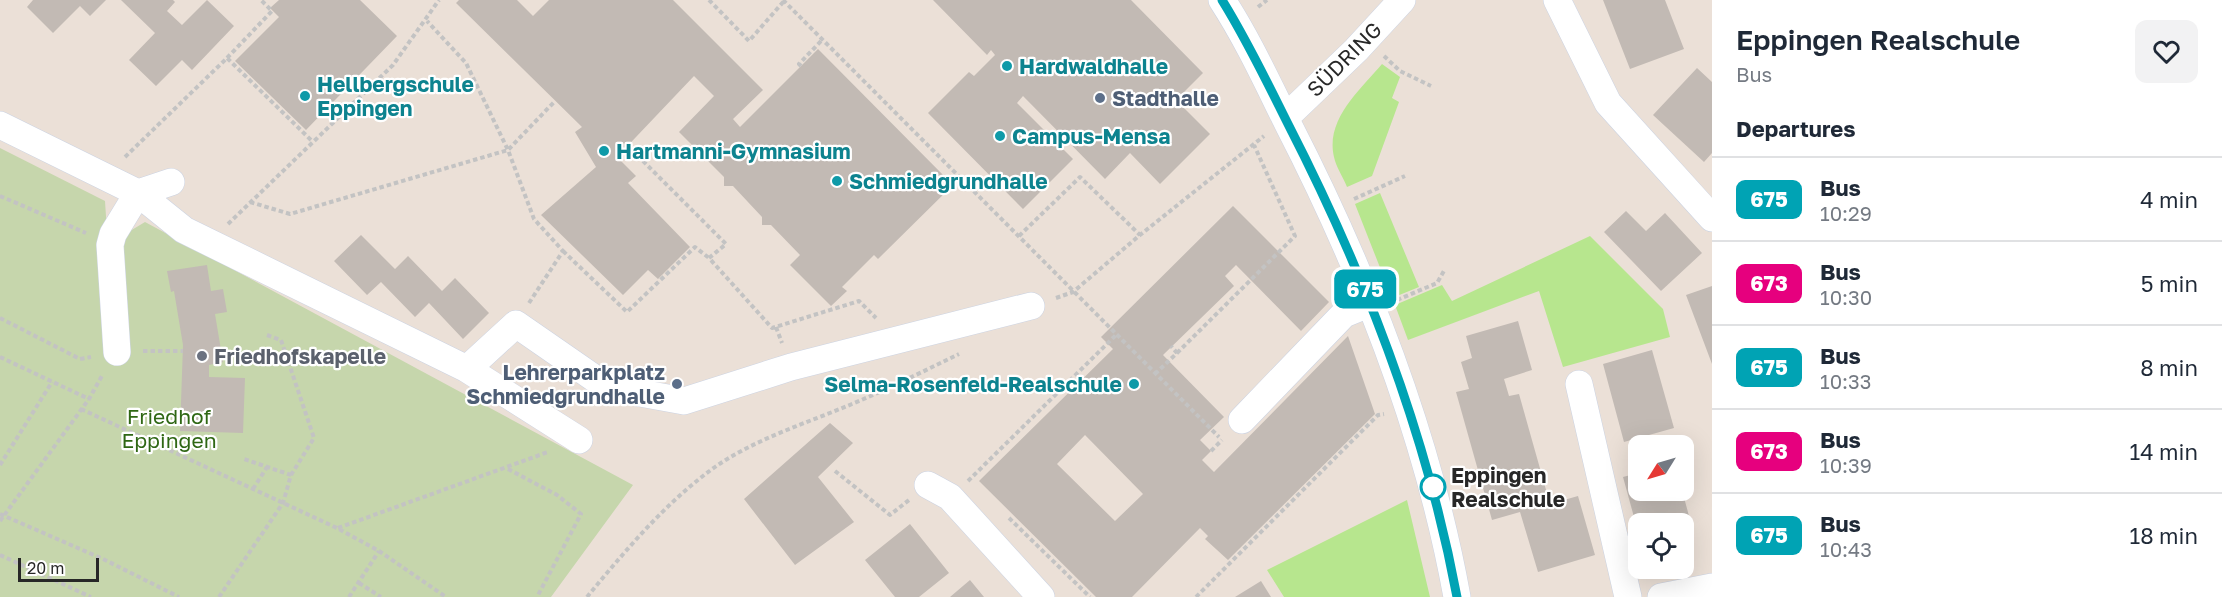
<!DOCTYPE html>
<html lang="en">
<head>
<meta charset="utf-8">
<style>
	:root { --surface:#fff; --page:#f2f2f3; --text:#1f2937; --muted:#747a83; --line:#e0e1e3 }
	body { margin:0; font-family:"Golos Text",sans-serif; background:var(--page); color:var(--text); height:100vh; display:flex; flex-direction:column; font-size:22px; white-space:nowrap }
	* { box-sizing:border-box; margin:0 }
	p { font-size:20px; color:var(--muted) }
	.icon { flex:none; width:33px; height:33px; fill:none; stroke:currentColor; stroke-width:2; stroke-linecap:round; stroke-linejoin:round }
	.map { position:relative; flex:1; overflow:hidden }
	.drawer { display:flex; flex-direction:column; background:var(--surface); width:510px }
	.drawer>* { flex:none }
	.badge { padding:0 12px; border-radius:9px; font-size:21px; line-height:39px }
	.needle { width:39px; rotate:233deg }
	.controls { position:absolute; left:1628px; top:435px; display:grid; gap:12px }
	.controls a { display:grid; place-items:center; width:66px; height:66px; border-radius:12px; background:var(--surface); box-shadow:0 6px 24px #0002; font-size:30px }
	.scale { position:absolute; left:18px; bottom:15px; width:81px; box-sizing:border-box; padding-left:6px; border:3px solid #272727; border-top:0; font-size:16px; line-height:21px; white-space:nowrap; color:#272727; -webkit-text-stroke:4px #fff; paint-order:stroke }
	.map>.badge { position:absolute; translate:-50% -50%; box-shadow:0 0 0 3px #fff }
	h2 { padding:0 24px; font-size:22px; line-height:54px }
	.round { display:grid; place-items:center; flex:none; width:63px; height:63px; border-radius:12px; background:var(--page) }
	.summary { display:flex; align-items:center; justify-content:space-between; height:102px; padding:0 24px }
	h1 { font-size:28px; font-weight:600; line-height:45px }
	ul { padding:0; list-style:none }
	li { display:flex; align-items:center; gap:18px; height:84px; padding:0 24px; border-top:2px solid var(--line) }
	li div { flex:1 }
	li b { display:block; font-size:22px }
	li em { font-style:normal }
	li .badge { min-width:66px; font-weight:700; text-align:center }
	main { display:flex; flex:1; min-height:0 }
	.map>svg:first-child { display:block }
	.green { fill:#b7e68e }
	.cemetery { fill:#c6d6ac }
	.building { fill:#c2bab4; fill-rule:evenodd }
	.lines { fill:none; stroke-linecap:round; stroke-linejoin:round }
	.minor-casing { stroke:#ccd3e2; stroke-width:28 }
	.path { stroke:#c3c3c3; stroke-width:4; stroke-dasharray:4.5 3; stroke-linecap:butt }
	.minor { stroke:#fff; stroke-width:27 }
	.line-casing { stroke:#fff; stroke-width:14 }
	.line { stroke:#00a3b4; stroke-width:9 }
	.culture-dot { fill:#0f9aa8; stroke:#fff; stroke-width:2 }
	.service-dot { fill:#5c6f8a; stroke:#fff; stroke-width:2 }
	.worship-dot { fill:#6b7280; stroke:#fff; stroke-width:2 }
	.stop-dot { fill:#fff; stroke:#00a3b4; stroke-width:3 }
	.labels { text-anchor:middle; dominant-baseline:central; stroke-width:4.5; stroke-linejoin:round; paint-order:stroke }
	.street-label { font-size:21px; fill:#272727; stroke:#fff }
	.culture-label { font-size:21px; font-weight:bold; fill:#0d838f; stroke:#fff; text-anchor:start }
	.service-label { font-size:21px; font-weight:bold; fill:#4e5e75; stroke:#fff; text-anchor:start }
	.worship-label { font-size:21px; font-weight:bold; fill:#5b616d; stroke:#fff; text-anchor:start }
	.park-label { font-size:21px; fill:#2f6714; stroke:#fff }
	.stop-label { font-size:21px; font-weight:bold; fill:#272727; stroke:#fff; text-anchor:start }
</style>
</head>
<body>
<main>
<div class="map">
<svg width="1712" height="597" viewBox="0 0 1712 597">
	<rect width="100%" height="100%" fill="#ebe0d7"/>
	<path class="green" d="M1382 64 1400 77 1392 98 1399 102 1372 176 1347 187C1343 177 1336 167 1334 157 1325 119 1361 89 1382 64Z
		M1380 193 1419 287 1392 298 1355 204Z
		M1590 236 1663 309 1670 337 1563 367 1539 291 1408 340 1395 305 1442 285 1452 301Z
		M1407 500 1430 597H1284L1267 570Z"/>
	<path class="cemetery" d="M0 148 105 201 107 232 120 237 145 222 633 485 551 597H0Z"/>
	<path class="building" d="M33 0H106L90 16 80 6 53 33 27 7Z
		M121 0H173L175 2 167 11 182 25 207 0 234 26 192 70 182 60 156 86 129 60 155 33Z
		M279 0H360L397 36 306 130 235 61 279 17 270 8Z
		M459 0H517L533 16 549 0H673L763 90 733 119 740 127 818 49 953 185 878 259 874 255 842 287 847 291 831 306 790 265 800 255 771 225H762V217L733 186H724V177L679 132 714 96 694 76 617 157 636 176 628 183 690 247 658 279 648 270 623 295 541 215 596 167 575 132 582 127 456 3Z
		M933 0H1131L1203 73 1176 100 1210 134 1160 184 1130 153 1105 179 1023 96 1017 103 1073 159 1023 209 928 113 969 72 974 76 995 55 991 50 987 55Z
		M1603 0H1665L1684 49 1630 69Z
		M1697 68 1712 82V153L1704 162 1653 115Z
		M1233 206 1329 302 1301 331 1236 265 1225 276 1234 286 1163 355 1224 417 1200 440 1211 451 1202 460 1214 472 1348 336 1375 414 1228 560 1205 539 1208 536 1200 528 1132 597H1096L979 481 1113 349 1101 337ZM1085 435 1143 494 1115 521 1057 464Z
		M1626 211 1646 231 1665 213 1702 253 1661 291 1604 232Z
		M361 235 395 269 408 256 442 291 455 278 489 313 463 339 429 303 415 317 381 282 367 295 334 261Z
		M207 265 211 291 223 289 227 312 215 314 223 362 209 365V377L245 378 243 433 180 431 183 345 174 291 171 292 167 271Z
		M1712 286V364L1686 295Z
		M1518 321 1532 370 1504 379 1509 396 1519 394 1550 504 1578 496 1595 555 1538 572 1520 512 1492 520 1456 392 1469 389 1461 362 1472 358 1466 336Z
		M1652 350 1674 428 1624 442 1603 364Z
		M830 423 853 443 818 477 854 522 795 565 744 499Z
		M1638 473V490H1682L1689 516 1662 524H1638L1637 528 1623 477Z
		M910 524 949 573 919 597H895L865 560Z
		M970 580 984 597H950Z
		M1261 581 1271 597H1235Z"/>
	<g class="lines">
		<g class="minor-casing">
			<path id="minor" d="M1222 0C1248 40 1267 82 1288 124 1365 274 1427 431 1457 597
				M1557 0 1608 103 1712 218
				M1285 118 1356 50 1402 0
				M0 125 138 193 171 182
				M117 352 110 245 113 234 138 193 184 230 467 369 579 440
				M467 369 516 324 607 387 684 401 791 367 1031 306
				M1579 384 1628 597
				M1242 420 1344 314 1371 303
				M928 485 950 497 1041 597
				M1661 597 1712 587"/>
		</g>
		<path class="path" d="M709 0 749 41 784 1
			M783 0 1219 437
			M1258 7 1267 0
			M1384 56 1400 71 1431 86
			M227 58 272 11 261 0
			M801 66 799 64 822 40
			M627 145 726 244 709 258 772 328 859 301 876 318
			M125 157 227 58 313 142
			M0 196 86 233
			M1354 199 1405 176
			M250 202 290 214 508 150 466 63 427 21
			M228 224 393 65 439 0
			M1019 236 1080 177 1140 235
			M563 251 627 312 695 247 709 258
			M1056 298 1073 292 1140 235 1264 136
			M1397 300 1437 283 1445 269
			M529 303 563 251 534 219 508 150 555 101
			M0 318 80 359 91 357
			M776 327 782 343
			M267 335 281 340 314 438 291 475
			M143 351H183
			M1177 353 1295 236 1254 145
			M0 357 89 399
			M1155 374 1177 353 1171 346
			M81 409 337 528 379 551 446 597
			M1211 451 1222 440
			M0 465 52 382
			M508 469 557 495 581 514 537 597
			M835 471 890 515 909 500
			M968 481 1116 335
			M253 489 267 467
			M0 514 103 559 179 597
			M1009 518 1090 597
			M0 521 89 399 103 374
			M338 528 548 452
			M0 555 91 597
			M359 583 381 597
			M219 597 283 503 291 475 244 459
			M349 597 379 551
			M587 597C625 551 666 502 715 467 755 439 807 423 852 404 888 389 924 371 959 354
			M1196 597 1378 415 1384 414"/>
		<use href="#minor" class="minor"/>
	</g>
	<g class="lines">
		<g class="line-casing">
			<path id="line" d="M1222 0C1247 40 1267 82 1288 124 1365 274 1426 431 1457 597"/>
		</g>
		<use href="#line" class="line"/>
	</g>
	<g class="culture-dot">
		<circle cx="1007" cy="66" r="6"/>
		<circle cx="305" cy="96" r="6"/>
		<circle cx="1000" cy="136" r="6"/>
		<circle cx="604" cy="151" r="6"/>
		<circle cx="837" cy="181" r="6"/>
		<circle cx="1134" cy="384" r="6"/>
	</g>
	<g class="service-dot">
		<circle cx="1100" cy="98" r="6"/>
		<circle cx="677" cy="384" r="6"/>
	</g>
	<circle class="worship-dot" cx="202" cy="356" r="6"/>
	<circle class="stop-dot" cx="1433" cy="487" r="12"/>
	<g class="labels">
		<g class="street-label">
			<text transform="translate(1344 59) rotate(-45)">SÜDRING</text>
		</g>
		<g class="culture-label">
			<text x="1019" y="66">Hardwaldhalle</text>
			<text x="317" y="84">Hellbergschule<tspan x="317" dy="24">Eppingen</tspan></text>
			<text x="1012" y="136">Campus-Mensa</text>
			<text x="616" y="151">Hartmanni-Gymnasium</text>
			<text x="849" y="181">Schmiedgrundhalle</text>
			<text x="1122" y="384" text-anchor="end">Selma-Rosenfeld-Realschule</text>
		</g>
		<g class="service-label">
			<text x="1112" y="98">Stadthalle</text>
			<text x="665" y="372" text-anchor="end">Lehrerparkplatz<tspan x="665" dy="24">Schmiedgrundhalle</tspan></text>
		</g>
		<g class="worship-label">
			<text x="214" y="356">Friedhofskapelle</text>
		</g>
		<g class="park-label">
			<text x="169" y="416">Friedhof<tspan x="169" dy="24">Eppingen</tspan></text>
		</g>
		<g class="stop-label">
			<text x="1451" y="475">Eppingen<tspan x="1451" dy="24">Realschule</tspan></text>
		</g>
	</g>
</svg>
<div class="controls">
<a><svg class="needle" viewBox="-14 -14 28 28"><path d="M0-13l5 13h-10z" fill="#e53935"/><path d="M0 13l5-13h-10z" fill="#747a83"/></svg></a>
<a><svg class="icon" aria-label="locate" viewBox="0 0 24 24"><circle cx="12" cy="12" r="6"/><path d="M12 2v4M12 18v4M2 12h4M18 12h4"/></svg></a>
</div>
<div class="scale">20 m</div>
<b class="badge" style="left:1365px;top:289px;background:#00a3b4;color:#fff">675</b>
</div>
<section class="drawer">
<div class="summary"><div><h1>Eppingen Realschule</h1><p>Bus</p></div><a class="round"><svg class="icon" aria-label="heart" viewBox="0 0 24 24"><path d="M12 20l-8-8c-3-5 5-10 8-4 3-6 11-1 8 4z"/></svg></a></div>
<h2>Departures</h2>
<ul>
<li><span class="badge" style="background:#00a3b4;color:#fff">675</span><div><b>Bus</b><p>10:29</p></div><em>4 min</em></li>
<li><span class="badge" style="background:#e6007e;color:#fff">673</span><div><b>Bus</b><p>10:30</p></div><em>5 min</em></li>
<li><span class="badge" style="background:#00a3b4;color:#fff">675</span><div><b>Bus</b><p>10:33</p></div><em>8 min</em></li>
<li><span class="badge" style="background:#e6007e;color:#fff">673</span><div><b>Bus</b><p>10:39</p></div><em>14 min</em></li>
<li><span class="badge" style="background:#00a3b4;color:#fff">675</span><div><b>Bus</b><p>10:43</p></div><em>18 min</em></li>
</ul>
</section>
</main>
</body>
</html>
